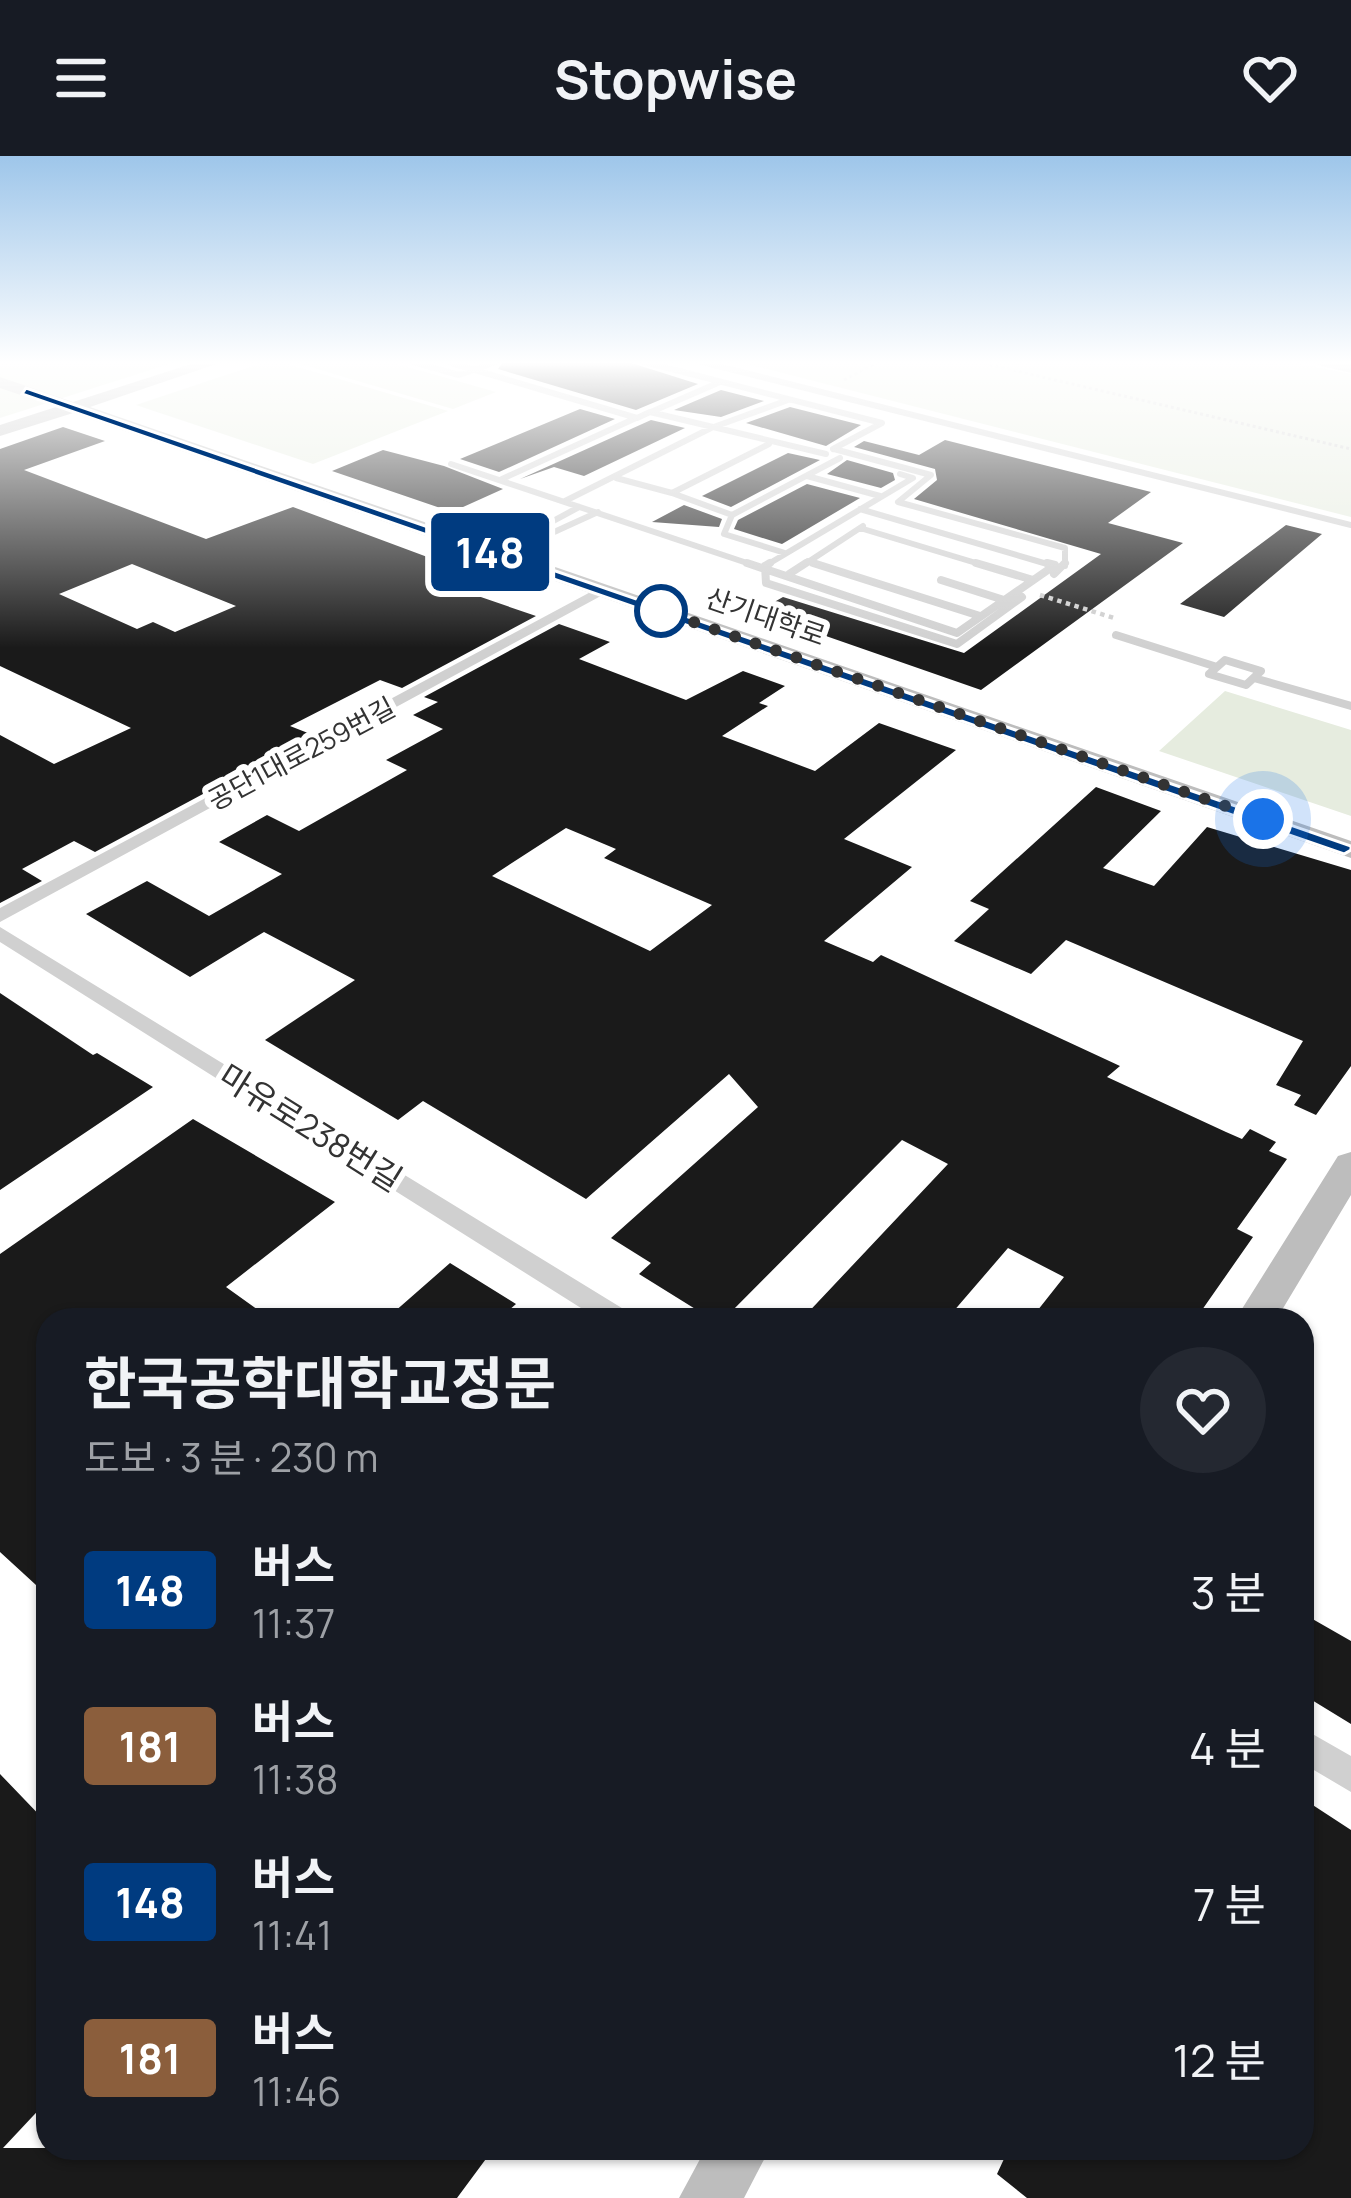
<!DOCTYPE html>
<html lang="ko">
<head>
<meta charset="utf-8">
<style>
	:root { --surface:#171b24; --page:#242831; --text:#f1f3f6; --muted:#9ea1a6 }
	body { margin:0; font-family:Manrope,"Noto Sans KR",sans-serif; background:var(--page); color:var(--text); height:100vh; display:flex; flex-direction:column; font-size:45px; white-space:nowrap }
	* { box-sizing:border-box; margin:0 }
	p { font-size:39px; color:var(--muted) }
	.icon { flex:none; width:66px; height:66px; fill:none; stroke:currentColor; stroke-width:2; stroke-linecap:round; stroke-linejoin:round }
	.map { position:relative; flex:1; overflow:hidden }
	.panel { position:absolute; left:36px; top:1152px; width:1278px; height:852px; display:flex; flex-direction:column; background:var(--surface); border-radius:36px; box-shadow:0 3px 9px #0004 }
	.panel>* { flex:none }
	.badge { padding:0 24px; border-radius:9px; font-size:42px; line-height:78px }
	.you { position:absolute; width:60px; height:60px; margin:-30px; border:9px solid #fff; border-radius:50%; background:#1a73e8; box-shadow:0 0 0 18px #1a73e833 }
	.map>.badge { position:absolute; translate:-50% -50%; box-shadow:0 0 0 6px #fff }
	.round { display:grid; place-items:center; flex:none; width:126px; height:126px; border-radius:63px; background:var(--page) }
	.summary { display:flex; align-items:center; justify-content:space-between; height:204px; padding:0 48px }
	h1 { font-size:57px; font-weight:700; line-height:90px }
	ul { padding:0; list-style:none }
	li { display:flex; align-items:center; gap:36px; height:156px; padding:0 48px }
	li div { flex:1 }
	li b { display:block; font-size:45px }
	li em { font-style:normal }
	li .badge { min-width:132px; font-weight:700; text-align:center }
	header { display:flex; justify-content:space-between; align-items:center; height:156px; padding:0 48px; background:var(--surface); font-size:54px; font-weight:700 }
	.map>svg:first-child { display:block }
	.green { fill:#e6ecdf }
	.building { fill:#1a1a1a; fill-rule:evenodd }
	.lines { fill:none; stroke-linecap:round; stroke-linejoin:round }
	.path-far1 { stroke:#cdcdcd; stroke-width:3; stroke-dasharray:3 3; stroke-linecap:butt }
	.path { stroke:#cdcdcd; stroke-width:4.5; stroke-dasharray:4.5 4.5; stroke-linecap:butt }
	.lane-far1 { stroke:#d0d0d0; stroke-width:6 }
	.lane { stroke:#d0d0d0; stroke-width:8 }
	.street { fill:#d0d0d0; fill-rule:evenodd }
	.secondary { fill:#bdbdbd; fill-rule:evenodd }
	.line { fill:#003b80; stroke:#fff; stroke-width:3 }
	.walk { stroke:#333; stroke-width:12; stroke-dasharray:0 21.6 }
	.stop-dot { fill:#fff; stroke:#003b80; stroke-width:6 }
	.labels { text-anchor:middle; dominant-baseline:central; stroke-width:12; stroke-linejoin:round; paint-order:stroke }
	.far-street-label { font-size:27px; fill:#333; stroke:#fff }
	.street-label { font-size:33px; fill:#333; stroke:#fff }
</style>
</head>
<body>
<header><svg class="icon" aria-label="menu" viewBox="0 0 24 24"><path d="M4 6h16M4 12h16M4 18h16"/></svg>Stopwise<svg class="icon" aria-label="heart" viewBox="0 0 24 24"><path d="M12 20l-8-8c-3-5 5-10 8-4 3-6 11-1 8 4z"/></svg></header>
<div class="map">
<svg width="1351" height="2042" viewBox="0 0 1351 2042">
	<rect width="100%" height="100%" fill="#fff"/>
	<path class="green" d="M0 206H175L0 262Z
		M265 206H281L448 255 313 308 136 249Z
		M293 206H390L496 236 453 253Z
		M739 206H1292L1351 218V361Z
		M1225 535 1351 574V660L1159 595Z"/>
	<path class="building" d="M503 206H628L698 228 636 254 498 213Z
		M721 234 764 245 721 261 674 254Z
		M790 251 861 269 826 290 746 267Z
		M580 253 615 263 499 316 460 303Z
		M651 264 685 272 584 320 554 311 520 323Z
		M63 271 105 285 24 314 206 383 293 351 465 415 440 427 536 460 402 532 380 524 290 570 313 579 95 696 74 685 22 713 42 725 0 747V579L54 608 131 572 0 510V293ZM132 408 236 450 175 476 153 466 137 473 59 438Z
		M945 284 1151 336 1108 367 1183 387 981 534 757 456 783 441 964 497 1101 398 914 343 937 324 935 313 854 291 864 285 919 299Z
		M383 294 444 310 503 333 452 356 332 315Z
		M788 297 820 304 731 351 702 340Z
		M847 304 893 317 895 324 881 332 827 318Z
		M807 328 860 342 782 388 734 373 738 364Z
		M684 349 722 363 719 371 652 366Z
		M1286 369 1322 378 1224 461 1180 448Z
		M559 468 610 486 579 503 686 544 743 515 785 530 759 547 768 550 722 580 815 615 879 567 956 594 844 683 912 711 824 785 873 806 881 799 1120 910 1107 921 1226 976 1242 983 1250 973 1276 986 1269 995 1287 1003 1237 1073 1253 1081 1195 1164H1030L1064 1121 1008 1092 946 1164H801L948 1008 902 984 723 1164H713L639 1118 651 1107 611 1082 758 951 729 918 586 1043 423 945 398 964 265 884 355 824 264 776 190 821 86 758 147 725 209 760 282 718 219 686 267 659 299 675 407 614 386 604 443 573 413 559 438 546 424 541ZM566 672 616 693 604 702 712 749 650 795 492 720Z
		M1096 631 1161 655 1103 712 1154 730 1207 671 1351 714V910L1316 959 1294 949 1301 939 1276 929 1303 885 1066 784 1031 818 954 785 989 753 970 745Z
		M0 837 93 899 97 897 153 931 0 1034Z
		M193 963 335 1046 226 1131 272 1164H48V1440L0 1396V1098Z
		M450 1107 516 1148 498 1164H385Z
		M1302 1457 1351 1485V1568L1302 1538Z
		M0 1618 48 1668V1944L3 1992H494L457 2042H0Z
		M1302 1642 1351 1674V2042H1027L997 2018 1009 1992H1302Z"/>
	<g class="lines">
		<path class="path-far1" d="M978 206 1351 293
			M844 224 878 206"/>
		<path class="path" d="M1040 439 1114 462"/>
		<path class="lane-far1" d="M413 206 459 219 496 206
			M448 206 637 262 650 256 826 298
			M644 206 882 267 833 293
			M702 206 1351 369
			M651 256 720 226
			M769 288 672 337 732 359 724 378 785 397
			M834 293 931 319 898 346 1065 392V410
			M451 308 756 410
			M807 320 880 340
			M616 322 672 337
			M502 323 636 262
			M565 345 711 272 788 244
			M860 353 1054 410
			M732 359 840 302
			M860 372 986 410
			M516 387H530L598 356
			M494 397 579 351
			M808 405 823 410
			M765 410 913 322 900 318
			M802 410 863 370"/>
		<path class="lane" d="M747 407 957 477 1055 409 1047 407
			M813 407 980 460
			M976 407 1033 424
			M765 410 766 427 957 488 1022 441
			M765 410 770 407
			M789 418 806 407
			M1054 418 1065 407
			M941 424 1004 444
			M1116 479 1217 511
			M1225 504 1261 515 1246 529 1209 518Z
			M1254 522 1351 550"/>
		<path class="street" d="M598 432 610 435 0 766V752Z
			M0 771 630 1157 634 1164H600L0 786Z
			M1302 1572 1351 1600V1636L1302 1607Z"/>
		<path class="secondary" d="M197 206H222L90 251 1351 685V702L73 257 0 280V269L56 251 0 232V221L73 246Z
			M1316 206 1351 207V217L1318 209Z
			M1351 996V1039L1276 1164H1235L1338 1000Z
			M706 1992H770L744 2042H679Z"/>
	</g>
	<linearGradient id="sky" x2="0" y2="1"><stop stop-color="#9ec6ea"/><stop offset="0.42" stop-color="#fff"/><stop offset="1" stop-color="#fff" stop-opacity="0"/></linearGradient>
	<rect width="1351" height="492" fill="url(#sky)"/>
	<path class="line" d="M26 232 1351 690V694L1344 698 22 238Z"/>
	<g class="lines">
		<path class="walk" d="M661 455 647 450 1263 663"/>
	</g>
	<circle class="stop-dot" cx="661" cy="455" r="24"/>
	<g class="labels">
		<g class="far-street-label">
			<text transform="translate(766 460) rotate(19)">산기대학로</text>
			<text transform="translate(301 597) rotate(-28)">공단1대로259번길</text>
		</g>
		<g class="street-label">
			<text transform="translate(311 971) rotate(32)">마유로238번길</text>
		</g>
	</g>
</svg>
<div class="you" style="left:1263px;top:663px"></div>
<b class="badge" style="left:490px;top:396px;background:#003b80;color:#fff">148</b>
<section class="panel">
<div class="summary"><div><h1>한국공학대학교정문</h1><p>도보 · 3 분 · 230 m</p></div><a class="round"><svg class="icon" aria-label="heart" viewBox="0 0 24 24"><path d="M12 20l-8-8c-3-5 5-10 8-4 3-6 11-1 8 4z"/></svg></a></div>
<ul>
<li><span class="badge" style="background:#003b80;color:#fff">148</span><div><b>버스</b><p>11:37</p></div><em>3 분</em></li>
<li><span class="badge" style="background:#8b5e3c;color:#fff">181</span><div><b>버스</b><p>11:38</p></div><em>4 분</em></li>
<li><span class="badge" style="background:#003b80;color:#fff">148</span><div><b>버스</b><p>11:41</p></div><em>7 분</em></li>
<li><span class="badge" style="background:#8b5e3c;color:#fff">181</span><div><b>버스</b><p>11:46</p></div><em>12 분</em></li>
</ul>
</section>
</div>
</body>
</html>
